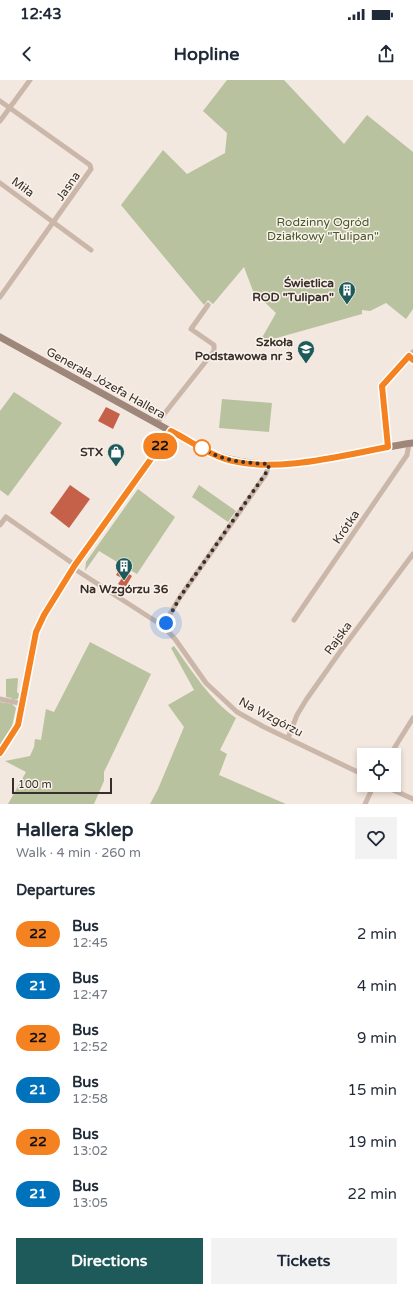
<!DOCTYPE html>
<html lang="en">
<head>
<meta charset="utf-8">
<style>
	:root { --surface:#fff; --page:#f2f2f3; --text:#1f2937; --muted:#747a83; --accent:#1f5a5b }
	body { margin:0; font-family:"Varela Round",sans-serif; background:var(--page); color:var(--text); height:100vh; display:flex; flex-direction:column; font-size:15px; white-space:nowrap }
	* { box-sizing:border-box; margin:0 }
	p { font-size:13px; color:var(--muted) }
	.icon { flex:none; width:22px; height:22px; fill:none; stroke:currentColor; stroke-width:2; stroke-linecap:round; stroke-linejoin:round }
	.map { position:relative; height:724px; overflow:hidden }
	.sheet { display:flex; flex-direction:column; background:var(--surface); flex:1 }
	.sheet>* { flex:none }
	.badge { padding:0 8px; border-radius:13px; font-size:14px; line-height:26px }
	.fabs { position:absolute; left:357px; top:668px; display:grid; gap:8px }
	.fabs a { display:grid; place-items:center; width:44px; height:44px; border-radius:0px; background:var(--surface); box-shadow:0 2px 6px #0003; font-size:20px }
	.scale { position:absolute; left:12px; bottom:10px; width:100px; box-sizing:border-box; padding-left:4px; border:2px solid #392e2a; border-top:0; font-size:11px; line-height:14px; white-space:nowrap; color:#392e2a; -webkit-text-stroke:3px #faf3eb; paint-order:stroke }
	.you { position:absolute; width:20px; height:20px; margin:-10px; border:3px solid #fff; border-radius:50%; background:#1a73e8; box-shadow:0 0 0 6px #1a73e833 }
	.map>.badge { position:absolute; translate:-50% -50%; box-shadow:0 0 0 2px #fff }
	h2 { padding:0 16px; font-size:15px; line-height:36px }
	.round { display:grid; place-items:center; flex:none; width:42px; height:42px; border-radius:0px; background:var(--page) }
	.summary { display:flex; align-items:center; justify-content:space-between; height:68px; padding:0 16px }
	h1 { font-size:19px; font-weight:700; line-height:30px }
	.action { display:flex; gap:8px; margin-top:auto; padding:8px 16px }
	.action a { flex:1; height:46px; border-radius:0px; background:var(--accent); color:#fff; font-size:16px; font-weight:700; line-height:46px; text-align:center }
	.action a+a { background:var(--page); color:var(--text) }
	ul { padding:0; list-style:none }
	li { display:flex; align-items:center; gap:12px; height:52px; padding:0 16px }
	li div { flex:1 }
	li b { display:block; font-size:15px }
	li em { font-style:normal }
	li .badge { min-width:44px; font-weight:700; text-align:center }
	.status { display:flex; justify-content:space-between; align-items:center; height:28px; padding:0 20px; background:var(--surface); direction:ltr }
	.status svg { height:11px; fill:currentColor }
	header { display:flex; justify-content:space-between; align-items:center; height:52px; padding:0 16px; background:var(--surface); font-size:18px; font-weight:700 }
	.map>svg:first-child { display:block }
	.green { fill:#b8c29e }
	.building { fill:#c66149 }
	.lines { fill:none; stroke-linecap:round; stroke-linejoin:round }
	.street { stroke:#cbb7aa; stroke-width:5 }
	.secondary { stroke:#9f867b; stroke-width:7 }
	.line-casing { stroke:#fff; stroke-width:9 }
	.line { stroke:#f58220; stroke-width:6 }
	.walk { stroke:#392e2a; stroke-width:4; stroke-dasharray:0 7.2 }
	.stop-dot { fill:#fff; stroke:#f58220; stroke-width:2 }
	.labels { text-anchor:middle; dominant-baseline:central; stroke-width:3; stroke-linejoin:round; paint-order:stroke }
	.street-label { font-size:12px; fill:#392e2a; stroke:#faf3eb }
	.park-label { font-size:12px; fill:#4a572d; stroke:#faf3eb }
	.poi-label { font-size:12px; font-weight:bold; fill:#392e2a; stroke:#faf3eb; text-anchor:end }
</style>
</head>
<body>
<div class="status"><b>12:43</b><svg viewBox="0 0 49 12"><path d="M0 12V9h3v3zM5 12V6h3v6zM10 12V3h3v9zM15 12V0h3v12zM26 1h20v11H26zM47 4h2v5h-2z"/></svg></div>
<header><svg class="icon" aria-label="back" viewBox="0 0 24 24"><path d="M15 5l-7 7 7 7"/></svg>Hopline<svg class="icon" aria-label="share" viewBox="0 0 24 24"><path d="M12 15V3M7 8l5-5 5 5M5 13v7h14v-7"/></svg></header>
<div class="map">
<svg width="413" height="724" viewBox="0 0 413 724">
	<rect width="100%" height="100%" fill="#f3e8df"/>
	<path class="green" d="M227 0H284L344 64 367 35 413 72V229L406 239 386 223 370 231 362 230V234L259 263 276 233 253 211 244 187 213 224 208 220 204 225 121 125 163 70 187 94 225 73 227 53 203 31Z
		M14 312 62 343 8 416 0 410V331Z
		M222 319 272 323 269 352 219 348Z
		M199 405 236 431 228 442 192 417Z
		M138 409 175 437 137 494 99 471 85 491 86 482Z
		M90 562 151 594 104 692V701L94 724H8L26 692 5 681 30 676 34 667 35 659 41 660 46 629 54 632Z
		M174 566C192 591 210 620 236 638L220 670 227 674 219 695 286 724H150L158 709 184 647 168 625 194 610 171 568Z
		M17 598 18 599 17 612 19 614 18 619 13 620 11 618 6 617V599Z
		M0 622 12 624 16 628 12 646 0 665Z"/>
	<path class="building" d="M106 327 120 334 113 349 98 341Z
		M70 405 90 419 69 448 50 433Z
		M120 488 132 496 125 508 118 504 122 498 116 495Z"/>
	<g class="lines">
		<path class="street" d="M0 21 90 85 91 89 0 217
			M0 41 30 0
			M0 103 91 170
			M157 343 214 271V265L191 249 208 225
			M388 367 382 306 413 272
			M0 445 6 437 75 485
			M73 488 163 546 175 559 206 603 237 632 264 647 364 695
			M294 540 407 375 409 364
			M163 546 180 517 266 394 269 384
			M0 619 23 624
			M288 658 297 635 306 620 342 569 413 474
			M0 673 10 660 18 645 36 552 43 535 75 485 171 351
			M390 675 413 638
			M382 705 413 719
			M365 724 374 705"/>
		<path class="secondary" d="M0 257 203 369C266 402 346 372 413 363"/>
	</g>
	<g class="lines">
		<g class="line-casing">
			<path id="line" d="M0 673 18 645 36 552 44 535 75 485 171 351C189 360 206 373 225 379 273 394 340 376 388 367L382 306 409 276 413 280"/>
		</g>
		<use href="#line" class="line"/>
		<path class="walk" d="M166 543 180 517 268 390 269 384C245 383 222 381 202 368"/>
	</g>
	<defs>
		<g id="building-pin" transform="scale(0.9)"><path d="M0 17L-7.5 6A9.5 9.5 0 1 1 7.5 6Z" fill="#1f5a5b" stroke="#faf3eb"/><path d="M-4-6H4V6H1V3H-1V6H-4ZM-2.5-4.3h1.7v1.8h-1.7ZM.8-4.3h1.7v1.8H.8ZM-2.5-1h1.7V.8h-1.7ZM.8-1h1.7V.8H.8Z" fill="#fff"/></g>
		<g id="school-pin" transform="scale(0.9)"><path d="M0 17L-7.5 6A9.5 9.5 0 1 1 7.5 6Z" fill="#1f5a5b" stroke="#faf3eb"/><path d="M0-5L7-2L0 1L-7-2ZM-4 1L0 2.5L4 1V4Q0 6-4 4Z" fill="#fff"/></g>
		<g id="shop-pin" transform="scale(0.9)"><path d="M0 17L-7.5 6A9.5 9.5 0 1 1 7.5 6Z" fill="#1f5a5b" stroke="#faf3eb"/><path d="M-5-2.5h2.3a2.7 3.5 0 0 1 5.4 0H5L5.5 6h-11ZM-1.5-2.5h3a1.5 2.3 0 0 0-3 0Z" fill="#fff"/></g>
	</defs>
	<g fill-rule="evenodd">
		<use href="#building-pin" x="347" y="210"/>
		<use href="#school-pin" x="306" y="269"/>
		<use href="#shop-pin" x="116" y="372"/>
		<use href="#building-pin" x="124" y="486"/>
	</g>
	<circle class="stop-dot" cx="202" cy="368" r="8"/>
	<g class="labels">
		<g class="street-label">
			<text transform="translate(68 106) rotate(-55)">Jasna</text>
			<text transform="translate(23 107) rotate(36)">Miła</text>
			<text transform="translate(106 303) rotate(29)">Generała Józefa Hallera</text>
			<text transform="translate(346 447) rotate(-56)">Krótka</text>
			<text transform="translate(338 558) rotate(-54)">Rajska</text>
			<text transform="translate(271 637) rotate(28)">Na Wzgórzu</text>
		</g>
		<g class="park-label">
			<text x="323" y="142">Rodzinny Ogród<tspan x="323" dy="14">Działkowy "Tulipan"</tspan></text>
		</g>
		<g class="poi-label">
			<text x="334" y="203">Świetlica<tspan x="334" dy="14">ROD "Tulipan"</tspan></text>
			<text x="293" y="262">Szkoła<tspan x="293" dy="14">Podstawowa nr 3</tspan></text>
			<text x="103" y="372">STX</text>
			<text x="124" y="509" text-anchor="middle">Na Wzgórzu 36</text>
		</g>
	</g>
</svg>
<div class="fabs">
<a><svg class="icon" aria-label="locate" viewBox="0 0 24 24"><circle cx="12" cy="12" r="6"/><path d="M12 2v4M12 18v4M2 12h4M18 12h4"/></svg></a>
</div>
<div class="scale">100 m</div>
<div class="you" style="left:166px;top:543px"></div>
<b class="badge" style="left:160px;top:366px;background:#f58220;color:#111">22</b>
</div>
<section class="sheet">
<div class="summary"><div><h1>Hallera Sklep</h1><p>Walk · 4 min · 260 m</p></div><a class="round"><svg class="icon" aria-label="heart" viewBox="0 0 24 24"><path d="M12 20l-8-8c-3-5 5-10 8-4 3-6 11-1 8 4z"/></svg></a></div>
<h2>Departures</h2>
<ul>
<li><span class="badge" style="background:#f58220;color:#111">22</span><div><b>Bus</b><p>12:45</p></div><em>2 min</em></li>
<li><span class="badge" style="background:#0072bc;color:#fff">21</span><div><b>Bus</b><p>12:47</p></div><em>4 min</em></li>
<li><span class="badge" style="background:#f58220;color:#111">22</span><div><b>Bus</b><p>12:52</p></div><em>9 min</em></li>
<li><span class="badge" style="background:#0072bc;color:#fff">21</span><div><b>Bus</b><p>12:58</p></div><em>15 min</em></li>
<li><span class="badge" style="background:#f58220;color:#111">22</span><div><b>Bus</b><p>13:02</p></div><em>19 min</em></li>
<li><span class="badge" style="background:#0072bc;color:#fff">21</span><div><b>Bus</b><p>13:05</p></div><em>22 min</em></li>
</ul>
<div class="action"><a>Directions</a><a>Tickets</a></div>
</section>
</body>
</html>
